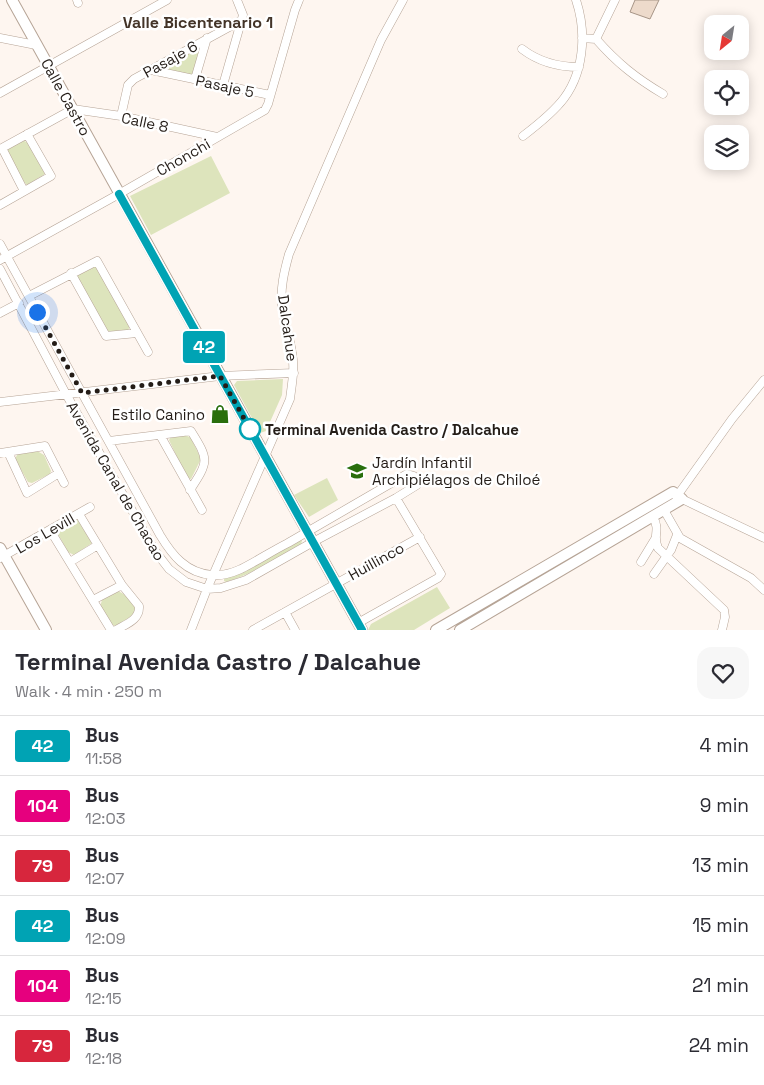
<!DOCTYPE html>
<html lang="en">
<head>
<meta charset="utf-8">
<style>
	:root { --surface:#fff; --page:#f7f7f7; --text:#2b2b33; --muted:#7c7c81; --line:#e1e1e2 }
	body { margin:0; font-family:"Space Grotesk",sans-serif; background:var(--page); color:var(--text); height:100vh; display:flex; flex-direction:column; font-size:19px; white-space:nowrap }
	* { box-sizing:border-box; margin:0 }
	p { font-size:16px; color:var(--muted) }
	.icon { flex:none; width:28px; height:28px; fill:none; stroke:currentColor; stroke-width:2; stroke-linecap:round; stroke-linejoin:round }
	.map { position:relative; height:630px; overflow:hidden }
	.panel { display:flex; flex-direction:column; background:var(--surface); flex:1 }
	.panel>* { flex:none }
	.badge { padding:0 10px; border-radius:4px; font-size:18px; line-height:32px }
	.needle { width:32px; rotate:210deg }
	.fabs { position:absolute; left:704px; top:15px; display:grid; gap:10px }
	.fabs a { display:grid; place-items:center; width:45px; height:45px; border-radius:10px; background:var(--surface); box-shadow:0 2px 12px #0003; font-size:25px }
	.you { position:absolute; width:25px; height:25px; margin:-12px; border:4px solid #fff; border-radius:50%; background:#1a73e8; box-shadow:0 0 0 8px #1a73e833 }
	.map>.badge { position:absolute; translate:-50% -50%; box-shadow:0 0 0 2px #fff }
	.round { display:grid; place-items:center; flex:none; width:52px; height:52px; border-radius:15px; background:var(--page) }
	.headline { display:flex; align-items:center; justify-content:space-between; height:85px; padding:0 15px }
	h1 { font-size:24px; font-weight:800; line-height:38px }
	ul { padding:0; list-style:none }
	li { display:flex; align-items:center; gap:15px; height:60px; padding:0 15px; border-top:1px solid var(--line) }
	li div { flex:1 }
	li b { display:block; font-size:19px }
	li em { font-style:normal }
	li .badge { min-width:55px; font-weight:700; text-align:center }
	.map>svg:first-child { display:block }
	.green { fill:#dde4bc }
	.building { fill:#eddacb; stroke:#a79587 }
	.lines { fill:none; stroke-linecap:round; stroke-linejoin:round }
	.minor-casing { stroke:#b6a496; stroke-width:9 }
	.tertiary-casing { stroke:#b6a496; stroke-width:12 }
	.minor { stroke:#fff; stroke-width:8 }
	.tertiary { stroke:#fff; stroke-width:10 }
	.line-casing { stroke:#fff; stroke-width:11 }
	.line { stroke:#00a3b4; stroke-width:8 }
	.walk { stroke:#241d18; stroke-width:5; stroke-dasharray:0 9 }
	.stop-dot { fill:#fff; stroke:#00a3b4; stroke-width:2.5 }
	.labels { text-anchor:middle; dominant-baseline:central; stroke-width:5; stroke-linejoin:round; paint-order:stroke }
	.street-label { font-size:15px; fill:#241d18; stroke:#fff }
	.poi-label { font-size:15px; fill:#241d18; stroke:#fff; text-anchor:end }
	.stop-label { font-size:15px; font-weight:bold; fill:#241d18; stroke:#fff; text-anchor:start }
	.neighbourhood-label { font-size:16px; font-weight:bold; fill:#433428; stroke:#fff }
</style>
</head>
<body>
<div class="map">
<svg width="764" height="630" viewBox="0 0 764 630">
	<rect width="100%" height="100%" fill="#fef6f0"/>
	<path class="green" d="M199 48H201L195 73 190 75 169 70V64Z
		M23 140 28 143 45 174 27 185 24 182 7 150 9 148Z
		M211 156 230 193 151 235 130 196Z
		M91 265 97 266 130 325 128 331 108 332 77 276Z
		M283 379 282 395 266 431 260 433 234 385 237 381Z
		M186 435 191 438 201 459 191 479 187 478 169 440 171 437Z
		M37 451 44 455 51 471 50 474 32 483 28 482 15 459 18 453Z
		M327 478 338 500 309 517 294 495Z
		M77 519 92 543 74 555 68 552 58 534V531Z
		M300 539 302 541 301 544C277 558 253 574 226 582L224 581V578Z
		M437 587 450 608 414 630H368L371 624Z
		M118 591C126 594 134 603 136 610L132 616 115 626 109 623 100 607 102 600Z"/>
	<path class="building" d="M635 0H659L650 19 630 12Z"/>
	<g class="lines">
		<g class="minor-casing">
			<path id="minor" d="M77 0 78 3
				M0 38 36 45
				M582 38 596 39C617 63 636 78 663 94
				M596 39 615 0
				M522 49C539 62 558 67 579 67
				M151 70 270 95
				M195 79 207 38
				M223 85 243 15 237 0
				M0 93 167 0
				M121 116 128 85 134 79 242 20
				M523 136C557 110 579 91 582 46 583 30 581 15 576 0
				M24 191 2 148 73 109 121 116 217 137
				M0 205 51 176 27 134
				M0 244 160 535C172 555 186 573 212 575 221 576 232 573 241 569 257 561 272 551 288 543 328 520 367 497 407 474L414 476 417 482V485L396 498 313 542 246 580 221 588 207 589 186 582 169 569 155 551 66 394 0 269
				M0 260 119 194 265 110 268 104 295 10 299 0
				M71 273 106 336 137 333
				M29 296 97 261 148 352
				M0 313 19 303
				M0 402 220 376 294 373
				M160 435 202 510
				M109 441 191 431C209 460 209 461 190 490
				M8 452 27 493 59 473
				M0 453 45 446 64 483
				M677 496 732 419 764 380
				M682 499 764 538
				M664 510 680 538 751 578 764 590
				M79 514 122 585 139 606C140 620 126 624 116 630
				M653 517C661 531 652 535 658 548L724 610 725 617 722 630
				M50 530 111 630
				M0 558 90 507
				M70 562 98 545
				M641 562 655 539
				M654 574 671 550 677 535
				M93 600 122 585
				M285 612 295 630
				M358 623 438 578 441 574 396 498
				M191 630 207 589 290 399C292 383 295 368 292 353 290 337 284 323 282 307 280 289 284 272 289 254L381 40 403 0
				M253 630 420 537"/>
		</g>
		<g class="tertiary-casing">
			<path id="tertiary" d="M12 0 362 630
				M0 548 46 630
				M436 630 673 492 682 499 460 630"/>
		</g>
		<use href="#minor" class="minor"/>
		<use href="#tertiary" class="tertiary"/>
	</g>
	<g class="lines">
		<g class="line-casing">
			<path id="line" d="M119 194 362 630"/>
		</g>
		<use href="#line" class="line"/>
		<path class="walk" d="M37 312 82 393 220 376 250 429"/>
	</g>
	<defs>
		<g id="shop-bare" transform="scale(1.5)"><path d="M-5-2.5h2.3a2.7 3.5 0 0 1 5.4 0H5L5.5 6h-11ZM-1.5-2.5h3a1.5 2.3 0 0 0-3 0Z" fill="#296f0e" stroke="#fff" stroke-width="2.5" paint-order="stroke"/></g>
		<g id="school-bare" transform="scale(1.5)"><path d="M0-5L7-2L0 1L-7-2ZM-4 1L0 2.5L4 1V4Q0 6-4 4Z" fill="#296f0e" stroke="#fff" stroke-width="2.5" paint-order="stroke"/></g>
	</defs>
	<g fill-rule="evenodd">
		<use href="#shop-bare" x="220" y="414"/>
		<use href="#school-bare" x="357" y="471"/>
	</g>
	<circle class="stop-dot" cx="250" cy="429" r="10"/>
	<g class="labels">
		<g class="street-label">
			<text transform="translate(170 59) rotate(-29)">Pasaje 6</text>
			<text transform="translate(225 86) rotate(12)">Pasaje 5</text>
			<text transform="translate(66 97) rotate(61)">Calle Castro</text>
			<text transform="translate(145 122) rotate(12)">Calle 8</text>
			<text transform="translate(183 157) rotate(-30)">Chonchi</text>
			<text transform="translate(288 328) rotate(82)">Dalcahue</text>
			<text transform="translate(116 481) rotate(60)">Avenida Canal de Chacao</text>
			<text transform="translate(45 533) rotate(-30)">Los Levill</text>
			<text transform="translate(376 561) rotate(-29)">Huillinco</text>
		</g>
		<g class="poi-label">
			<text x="205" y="414">Estilo Canino</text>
			<text x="372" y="462" text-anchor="start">Jardín Infantil<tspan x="372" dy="17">Archipiélagos de Chiloé</tspan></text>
		</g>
		<g class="stop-label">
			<text x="265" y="429">Terminal Avenida Castro / Dalcahue</text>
		</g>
		<g class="neighbourhood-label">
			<text x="198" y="22">Valle Bicentenario 1</text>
		</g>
	</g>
</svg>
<div class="fabs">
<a><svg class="needle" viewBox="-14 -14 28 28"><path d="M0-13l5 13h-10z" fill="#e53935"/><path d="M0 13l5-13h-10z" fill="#7c7c81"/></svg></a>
<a><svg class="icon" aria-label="locate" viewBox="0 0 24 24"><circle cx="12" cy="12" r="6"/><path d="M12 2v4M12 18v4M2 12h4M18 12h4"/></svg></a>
<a><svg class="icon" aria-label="layers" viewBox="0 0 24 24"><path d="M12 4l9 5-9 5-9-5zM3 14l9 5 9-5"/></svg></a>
</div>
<div class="you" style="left:37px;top:312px"></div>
<b class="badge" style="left:204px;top:347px;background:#00a3b4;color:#fff">42</b>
</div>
<section class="panel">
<div class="headline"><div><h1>Terminal Avenida Castro / Dalcahue</h1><p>Walk · 4 min · 250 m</p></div><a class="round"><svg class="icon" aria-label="heart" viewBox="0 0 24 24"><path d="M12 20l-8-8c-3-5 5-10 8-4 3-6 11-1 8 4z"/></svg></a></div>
<ul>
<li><span class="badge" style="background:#00a3b4;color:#fff">42</span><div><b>Bus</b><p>11:58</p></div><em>4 min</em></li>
<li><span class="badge" style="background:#e6007e;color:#fff">104</span><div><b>Bus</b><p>12:03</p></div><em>9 min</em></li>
<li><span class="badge" style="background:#d7263d;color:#fff">79</span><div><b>Bus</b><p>12:07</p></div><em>13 min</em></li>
<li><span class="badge" style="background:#00a3b4;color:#fff">42</span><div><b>Bus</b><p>12:09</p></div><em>15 min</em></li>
<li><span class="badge" style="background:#e6007e;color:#fff">104</span><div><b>Bus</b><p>12:15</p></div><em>21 min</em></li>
<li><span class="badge" style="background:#d7263d;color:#fff">79</span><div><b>Bus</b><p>12:18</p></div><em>24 min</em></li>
</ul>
</section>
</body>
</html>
